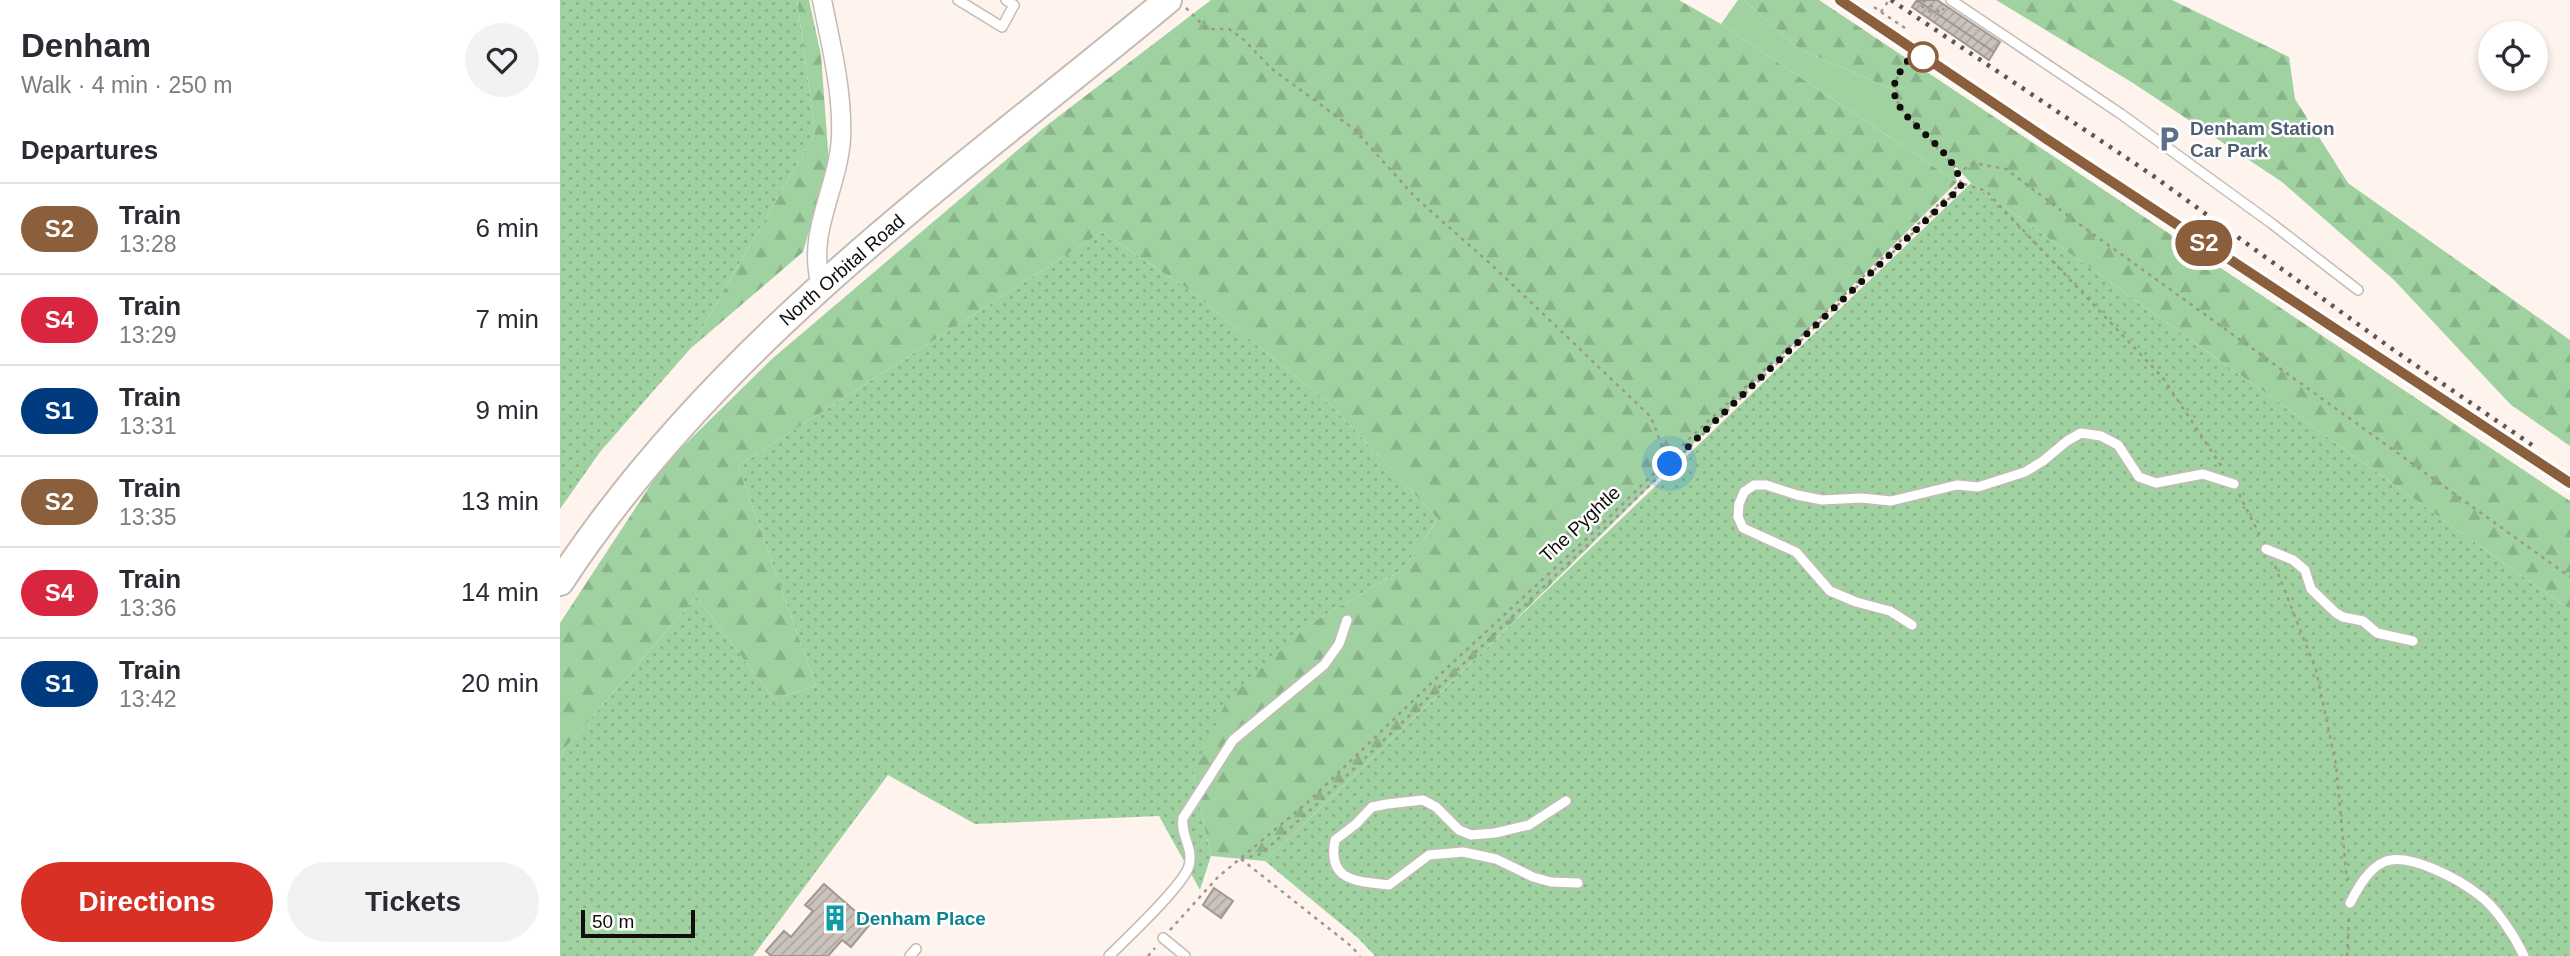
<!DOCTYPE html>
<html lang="en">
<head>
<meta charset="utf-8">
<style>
	:root { --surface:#fff; --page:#f2f2f3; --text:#2b2b33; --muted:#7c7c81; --line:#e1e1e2; --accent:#d93025 }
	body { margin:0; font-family:Helvetica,sans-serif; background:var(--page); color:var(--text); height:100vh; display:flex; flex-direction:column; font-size:26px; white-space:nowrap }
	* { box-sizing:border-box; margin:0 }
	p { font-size:23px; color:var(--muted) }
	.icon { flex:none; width:38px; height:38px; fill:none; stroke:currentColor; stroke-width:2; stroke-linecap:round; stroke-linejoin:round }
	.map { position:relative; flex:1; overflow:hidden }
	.drawer { display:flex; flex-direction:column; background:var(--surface); width:560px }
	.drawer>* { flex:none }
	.badge { padding:0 14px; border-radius:23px; font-size:24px; line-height:46px }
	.tools { position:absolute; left:1918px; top:21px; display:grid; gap:14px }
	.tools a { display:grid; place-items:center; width:70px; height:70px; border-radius:50%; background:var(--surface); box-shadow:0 4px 10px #0003; font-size:35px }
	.scale { position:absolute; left:21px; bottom:18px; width:114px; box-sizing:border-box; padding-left:7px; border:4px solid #110e0c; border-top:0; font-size:19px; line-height:24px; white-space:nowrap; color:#110e0c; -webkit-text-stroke:5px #fff; paint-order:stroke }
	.you { position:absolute; width:35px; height:35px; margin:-18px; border:5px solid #fff; border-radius:50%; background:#1a73e8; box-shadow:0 0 0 10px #1a73e833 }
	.map>.badge { position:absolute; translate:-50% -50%; box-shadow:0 0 0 4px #fff }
	h2 { padding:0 21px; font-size:26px; line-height:63px }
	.round { display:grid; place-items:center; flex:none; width:74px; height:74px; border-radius:37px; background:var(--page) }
	.headline { display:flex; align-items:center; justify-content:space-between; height:119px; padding:0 21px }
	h1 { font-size:33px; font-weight:700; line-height:52px }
	.primary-button { display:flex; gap:14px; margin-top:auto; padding:14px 21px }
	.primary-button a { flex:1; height:80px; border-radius:42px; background:var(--accent); color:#fff; font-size:28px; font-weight:700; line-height:80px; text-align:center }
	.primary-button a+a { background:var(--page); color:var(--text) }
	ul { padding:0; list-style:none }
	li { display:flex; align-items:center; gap:21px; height:91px; padding:0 21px; border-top:2px solid var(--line) }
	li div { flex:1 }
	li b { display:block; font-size:26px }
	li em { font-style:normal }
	li .badge { min-width:77px; font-weight:700; text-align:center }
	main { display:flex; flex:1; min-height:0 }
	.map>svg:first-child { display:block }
	.grass { fill:url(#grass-dots) }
	.forest { fill:url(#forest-firs) }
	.green { fill:#a0d2a1 }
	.building { fill:url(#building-hatch); stroke:#a09791; stroke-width:2 }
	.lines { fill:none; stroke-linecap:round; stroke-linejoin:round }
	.service-casing { stroke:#c4bbb4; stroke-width:12 }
	.minor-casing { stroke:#c4bbb4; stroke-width:21 }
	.primary-casing { stroke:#c4bbb4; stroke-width:30 }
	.path { stroke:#9d9691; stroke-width:2.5; stroke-dasharray:3.5 5; stroke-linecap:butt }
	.service { stroke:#fff; stroke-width:9 }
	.minor { stroke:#fff; stroke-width:18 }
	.primary { stroke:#fff; stroke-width:26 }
	.rail { stroke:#5c5753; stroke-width:4.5; stroke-dasharray:3.5 7; stroke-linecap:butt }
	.line-casing { stroke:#fff; stroke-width:16 }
	.line { stroke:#8b5e3c; stroke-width:10 }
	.walk { stroke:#110e0c; stroke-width:7; stroke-dasharray:0 12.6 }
	.stop-dot { fill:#fff; stroke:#8b5e3c; stroke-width:3.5 }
	.labels { text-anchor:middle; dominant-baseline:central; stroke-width:5; stroke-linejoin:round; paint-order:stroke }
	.service-label { font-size:19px; font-weight:bold; fill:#4e5e75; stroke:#fff; text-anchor:start }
	.street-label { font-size:19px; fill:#110e0c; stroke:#fff }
	.culture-label { font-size:19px; font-weight:bold; fill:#0d838f; stroke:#fff; text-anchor:start }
</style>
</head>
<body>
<main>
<section class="drawer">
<div class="headline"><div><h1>Denham</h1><p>Walk · 4 min · 250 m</p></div><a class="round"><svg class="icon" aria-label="heart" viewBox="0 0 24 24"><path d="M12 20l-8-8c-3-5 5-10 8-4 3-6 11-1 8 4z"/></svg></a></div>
<h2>Departures</h2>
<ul>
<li><span class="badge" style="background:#8b5e3c;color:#fff">S2</span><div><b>Train</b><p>13:28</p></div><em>6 min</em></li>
<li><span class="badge" style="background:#d7263d;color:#fff">S4</span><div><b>Train</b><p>13:29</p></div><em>7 min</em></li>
<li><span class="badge" style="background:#003b80;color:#fff">S1</span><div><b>Train</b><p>13:31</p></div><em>9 min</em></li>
<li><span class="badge" style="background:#8b5e3c;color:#fff">S2</span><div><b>Train</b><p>13:35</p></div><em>13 min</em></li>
<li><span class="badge" style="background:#d7263d;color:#fff">S4</span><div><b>Train</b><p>13:36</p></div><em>14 min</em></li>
<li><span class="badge" style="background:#003b80;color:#fff">S1</span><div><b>Train</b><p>13:42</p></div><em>20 min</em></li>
</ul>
<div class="primary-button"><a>Directions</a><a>Tickets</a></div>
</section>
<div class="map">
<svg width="2010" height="956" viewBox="0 0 2010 956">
	<defs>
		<pattern id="grass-dots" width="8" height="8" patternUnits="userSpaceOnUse" patternTransform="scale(1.75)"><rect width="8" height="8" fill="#a0d2a1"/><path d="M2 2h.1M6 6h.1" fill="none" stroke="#89b389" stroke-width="1.8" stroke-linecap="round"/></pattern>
		<pattern id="forest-firs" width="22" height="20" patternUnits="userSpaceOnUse" patternTransform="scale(1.75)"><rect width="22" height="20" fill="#a0d2a1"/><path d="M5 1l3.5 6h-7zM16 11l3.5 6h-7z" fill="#89b389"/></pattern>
		<pattern id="building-hatch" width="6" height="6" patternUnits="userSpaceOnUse" patternTransform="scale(1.75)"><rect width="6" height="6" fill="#ccc2bc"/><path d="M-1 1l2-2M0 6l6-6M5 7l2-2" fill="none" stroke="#aea6a0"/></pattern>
	</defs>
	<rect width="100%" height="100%" fill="#fef4ed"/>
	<path class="grass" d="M0 0H237L255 133 130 349 40 452 0 509Z
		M1411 183 2010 610V956H815L798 938 705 861Z
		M542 232 632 292 772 406 878 519 842 570 748 625 633 774 651 856 640 890 599 816 415 824 328 775 193 956H0V758L5 748 136 597 214 699 256 686 178 466Z"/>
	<path class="forest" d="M237 0H249L261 55 269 163 243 252 130 349 255 133Z
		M651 0H1119L1161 24 1397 182 940 635 705 861 651 856 633 774 667 700 748 625 842 570 878 519 772 406 632 292 542 232 178 466 256 686 214 699 136 597 5 748 0 758V623L103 466 213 358 486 126Z
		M1184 0H1259L2010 501V610L1411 183 1339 106 1334 90 1239 49Z
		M1436 0H1612L1729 57 1735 99 1788 183 2010 340V446L1950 404 1834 280 1722 182 1573 83Z"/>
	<path class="green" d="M1178 0H1184L1239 49 1334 90 1339 106 1390 161 1397 174 1395 175 1397 182 1161 24Z"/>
	<path class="building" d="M1357 0H1377L1440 42 1434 52Z
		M1357 0 1434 52 1429 60 1352 7Z
		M264 884 310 924 291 947 282 940 268 956H211L206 951 224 931 231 937 253 911 245 905Z
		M654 888 673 901 661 918 643 905Z"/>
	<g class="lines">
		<g class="service-casing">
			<path id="service" d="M398 0 442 27 454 5 446 0
				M1391 0 1561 114 1711 223 1798 290
				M1706 549 1733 560 1745 570 1751 589 1776 613 1783 617 1803 621 1817 633 1853 641
				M1352 625 1330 611 1296 602 1270 591 1236 552 1183 528 1178 517 1179 504 1184 492 1194 485H1206L1237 495 1262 500 1301 498 1331 501 1397 485 1418 487 1465 472 1483 461 1507 441 1521 433 1541 436 1558 445 1579 477 1596 483 1643 474 1674 484
				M1006 801 969 825 935 833 911 835 899 830 876 807 863 800 827 804 812 807 796 824 775 840C767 882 797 881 829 885L869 855 903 852 936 859 973 877 991 882 1018 883
				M1790 903C1798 888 1808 869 1824 862 1848 851 1900 880 1919 895 1936 907 1955 937 1964 956
				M603 938 625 956
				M350 956 356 949
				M549 956C566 939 623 886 629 866 634 848 620 835 623 818L673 740 764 665 779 644 787 620"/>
		</g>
		<g class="minor-casing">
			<path id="minor" d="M261 285C246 233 278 189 281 138 283 92 271 45 262 0"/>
		</g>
		<g class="primary-casing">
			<path id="primary" d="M0 582C158 341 390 181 608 0"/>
		</g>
		<path class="path" d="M1359 0 1357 3 1376 16
			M1363 0 1381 13 1384 8
			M1314 7 1321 12 1329 0
			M626 8 647 29H669L683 39 712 69 794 129 856 198 934 267 1091 417 1107 460
			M1321 12 1345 28
			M1397 174 1413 163 1446 169 1515 221 2010 577
			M1679 494 1701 538
			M1715 566 1756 670 1776 765 1787 881
			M681 859 701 854 755 806 1401 187V183L1426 191 1603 378 1662 467
			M681 859 791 946 800 956
			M610 930 658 877 748 802 888 667 1038 528 1134 434 1242 335 1401 183 1395 167 1339 106 1334 90 1336 80 1349 59
			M588 956 595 948
			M1787 956 1789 916"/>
		<use href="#service" class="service"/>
		<use href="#minor" class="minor"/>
		<use href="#primary" class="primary"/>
		<path class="rail" d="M1280 0 1620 228 2010 483
			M1331 0 1592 175 1835 351 1972 445"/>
	</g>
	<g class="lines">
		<g class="line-casing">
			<path id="line" d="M1280 0 1488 140 2010 483"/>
		</g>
		<use href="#line" class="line"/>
		<path class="walk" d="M1110 464 1401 187C1398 147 1334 122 1334 89 1334 78 1343 68 1349 59L1363 57"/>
	</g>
	<defs>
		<g id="parking-bare" transform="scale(2.1)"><path d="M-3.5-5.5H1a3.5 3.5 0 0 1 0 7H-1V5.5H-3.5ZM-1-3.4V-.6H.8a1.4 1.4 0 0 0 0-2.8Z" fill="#5c6f8a" stroke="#fff" stroke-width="2.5" paint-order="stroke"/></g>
		<g id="building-bare" transform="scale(2.1)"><path d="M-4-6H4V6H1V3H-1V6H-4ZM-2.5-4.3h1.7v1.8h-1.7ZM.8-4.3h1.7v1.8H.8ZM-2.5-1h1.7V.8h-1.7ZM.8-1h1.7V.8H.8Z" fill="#0f9aa8" stroke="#fff" stroke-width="2.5" paint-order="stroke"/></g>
	</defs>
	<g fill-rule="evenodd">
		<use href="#parking-bare" x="1609" y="139"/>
		<use href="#building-bare" x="275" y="918"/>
	</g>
	<circle class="stop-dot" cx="1363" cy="57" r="14"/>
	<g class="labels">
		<g class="service-label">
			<text x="1630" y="128">Denham Station<tspan x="1630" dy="22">Car Park</tspan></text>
		</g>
		<g class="street-label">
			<text transform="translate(282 270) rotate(-41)">North Orbital Road</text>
			<text transform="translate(1020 524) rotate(-43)">The Pyghtle</text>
		</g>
		<g class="culture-label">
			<text x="296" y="918">Denham Place</text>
		</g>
	</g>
</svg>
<div class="tools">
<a><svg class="icon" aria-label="locate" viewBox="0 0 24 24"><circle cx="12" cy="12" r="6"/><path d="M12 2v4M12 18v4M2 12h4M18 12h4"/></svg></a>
</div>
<div class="scale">50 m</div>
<div class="you" style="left:1110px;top:464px"></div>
<b class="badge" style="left:1644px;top:243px;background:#8b5e3c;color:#fff">S2</b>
</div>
</main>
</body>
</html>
